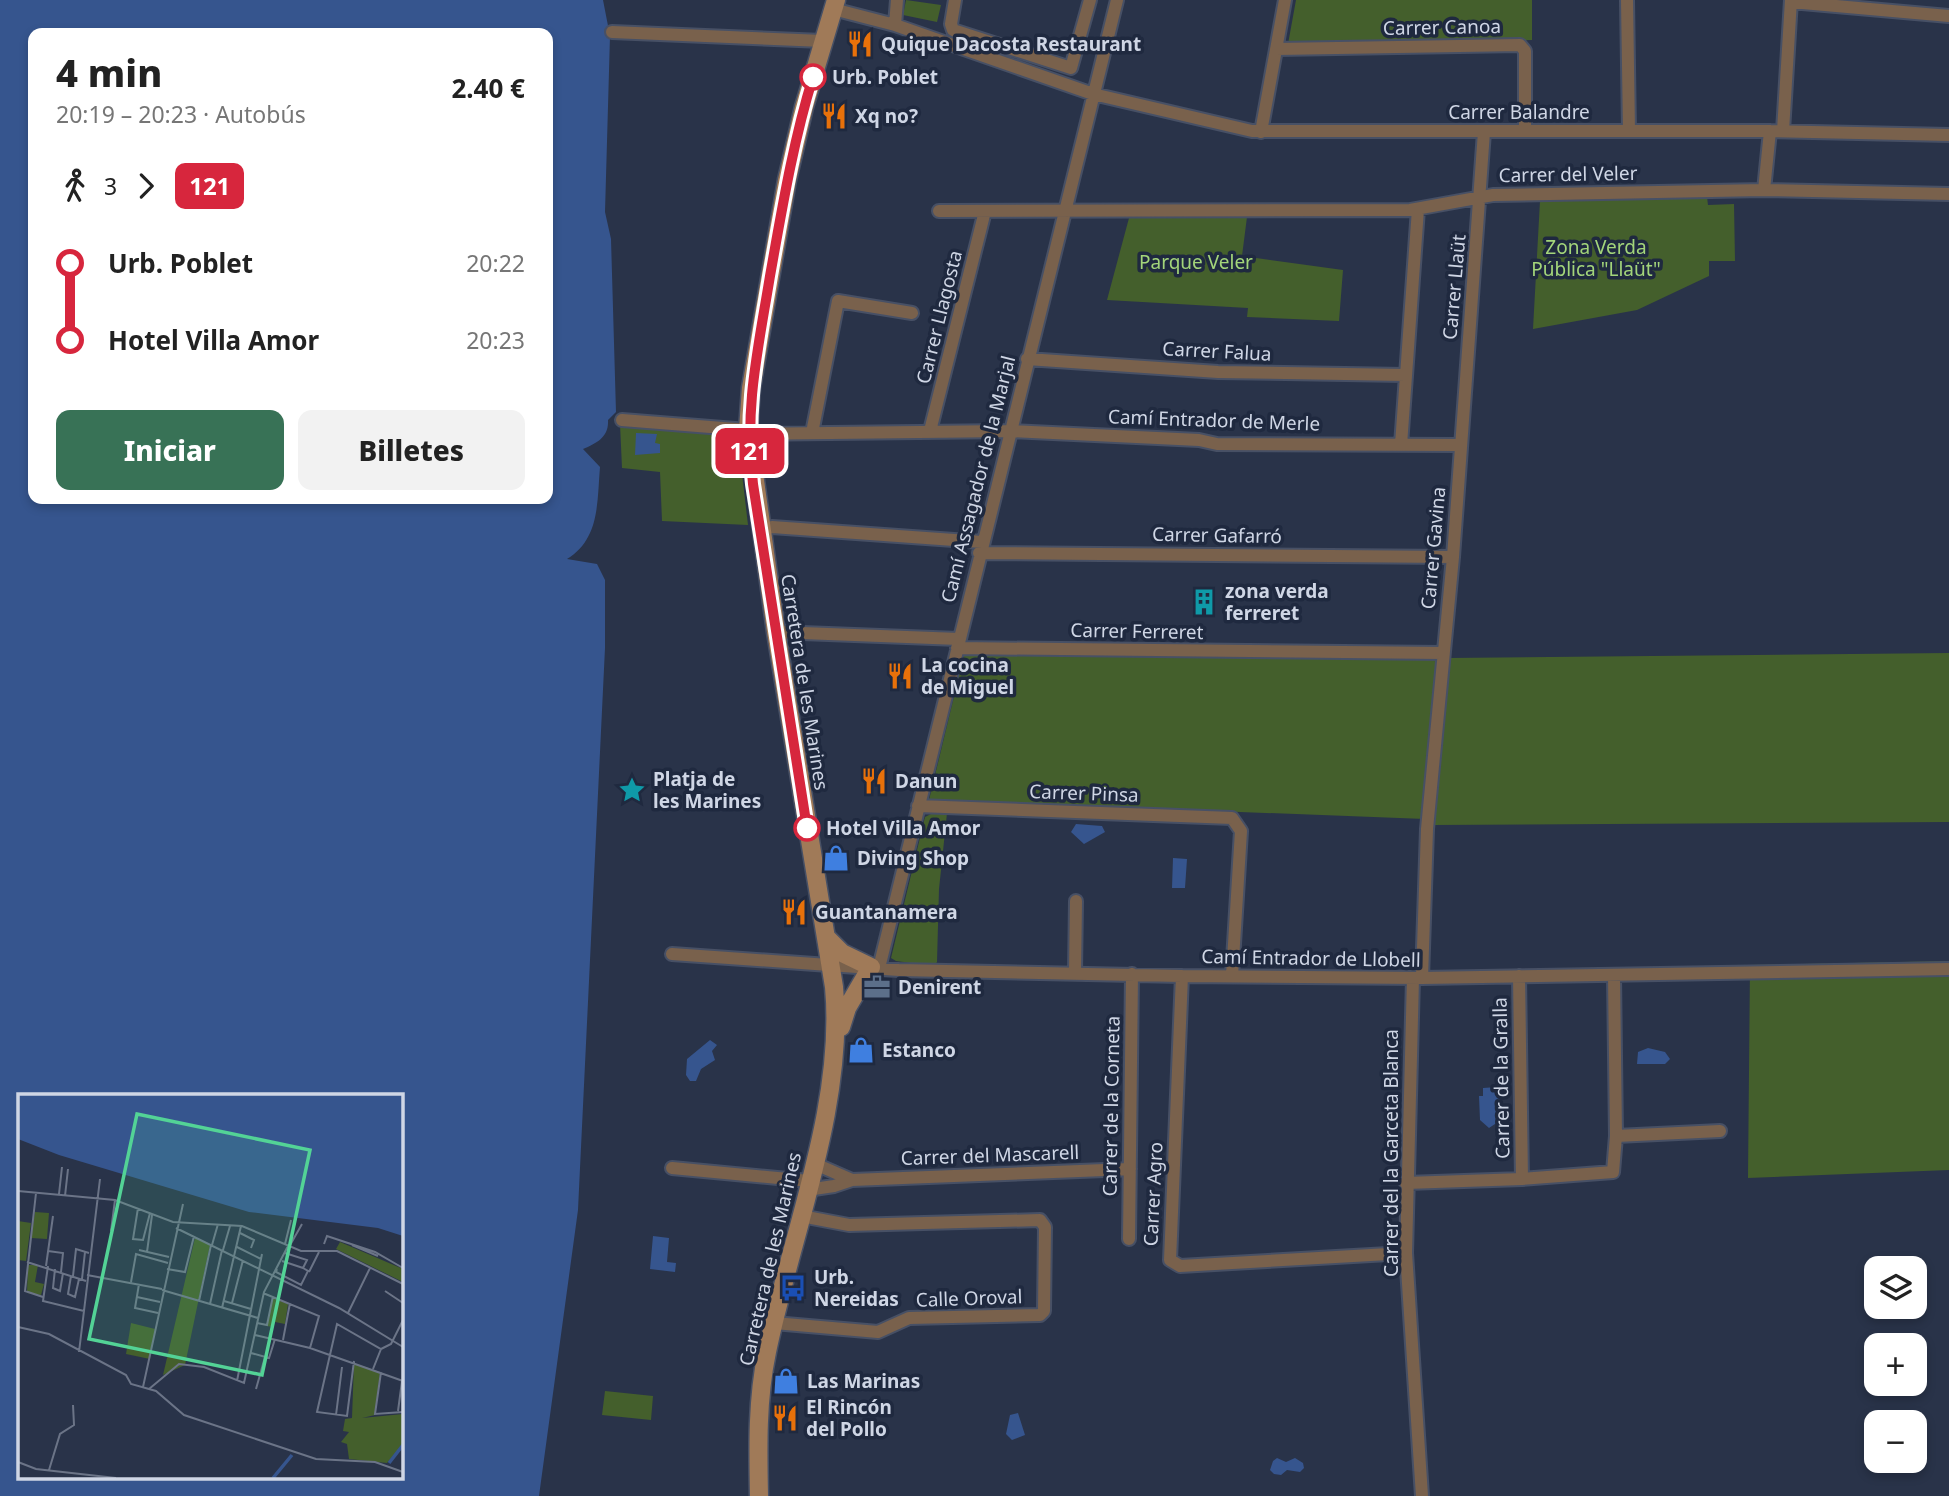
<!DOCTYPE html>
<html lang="es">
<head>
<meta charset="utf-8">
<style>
	:root { --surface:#fff; --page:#f2f2f2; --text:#222; --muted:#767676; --accent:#387256 }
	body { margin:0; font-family:"Noto Sans",sans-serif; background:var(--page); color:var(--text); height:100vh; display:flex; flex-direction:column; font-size:26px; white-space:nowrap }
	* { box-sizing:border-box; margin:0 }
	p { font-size:23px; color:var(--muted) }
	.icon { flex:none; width:38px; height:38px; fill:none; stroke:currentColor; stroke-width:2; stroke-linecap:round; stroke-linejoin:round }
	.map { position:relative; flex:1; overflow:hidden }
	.drawer { position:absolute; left:28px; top:28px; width:525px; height:476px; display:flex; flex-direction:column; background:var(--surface); border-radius:14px; box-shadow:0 4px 10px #0003 }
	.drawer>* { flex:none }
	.badge { padding:0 14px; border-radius:10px; font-size:24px; line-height:46px }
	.fabs { position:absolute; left:1864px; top:1256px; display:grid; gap:14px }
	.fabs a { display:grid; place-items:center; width:63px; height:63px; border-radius:14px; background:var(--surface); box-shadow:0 4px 10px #0003; font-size:35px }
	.map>.badge { position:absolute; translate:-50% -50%; box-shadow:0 0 0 4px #fff }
	.legs { display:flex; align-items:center; gap:10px; height:77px; padding:0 28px; font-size:23px }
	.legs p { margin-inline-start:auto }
	.headline { display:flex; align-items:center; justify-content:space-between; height:119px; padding:0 28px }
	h1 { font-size:38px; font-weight:800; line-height:52px }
	.cta { display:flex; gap:14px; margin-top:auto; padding:14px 28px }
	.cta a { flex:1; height:80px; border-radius:14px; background:var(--accent); color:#fff; font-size:28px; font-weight:800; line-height:80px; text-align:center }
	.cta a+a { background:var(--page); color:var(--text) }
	ul { padding:0 28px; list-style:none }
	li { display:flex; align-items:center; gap:24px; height:77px; font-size:26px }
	li i { display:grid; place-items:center; width:10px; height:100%; margin:0 9px; background:currentColor }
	li i::after { content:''; width:18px; height:18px; margin:-9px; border:5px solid; border-radius:50%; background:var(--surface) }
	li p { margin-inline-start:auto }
	li:first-child i { background:linear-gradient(#0000 50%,currentColor 0) }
	li:last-child i { background:linear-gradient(currentColor 50%,#0000 0) }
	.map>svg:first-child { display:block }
	.green { fill:#445f2c }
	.water { fill:#36558e; fill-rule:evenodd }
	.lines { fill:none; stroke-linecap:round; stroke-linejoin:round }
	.minor-casing { stroke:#475065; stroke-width:16 }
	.secondary-casing { stroke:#475065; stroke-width:21 }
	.minor { stroke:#79614c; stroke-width:12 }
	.secondary { stroke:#a07a58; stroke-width:18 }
	.line-1-casing { stroke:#fff; stroke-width:16 }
	.line-1 { stroke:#d7263d; stroke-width:10 }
	.stop-1-dot { fill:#fff; stroke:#d7263d; stroke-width:3.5 }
	.labels { text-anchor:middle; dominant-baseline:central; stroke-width:7; stroke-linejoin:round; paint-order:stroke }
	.street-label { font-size:19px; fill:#cfd6e5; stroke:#1f293f }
	.poi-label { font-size:19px; font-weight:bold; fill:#cfd6e5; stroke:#1f293f; text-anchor:start }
	.stop-label { font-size:19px; font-weight:bold; fill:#cfd6e5; stroke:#1f293f; text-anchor:start }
	.park-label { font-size:19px; fill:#a3d57a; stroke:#1f293f }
	.inset-river { fill:none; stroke:#36558e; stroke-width:3.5 }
	.inset-road { fill:none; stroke:#6b7487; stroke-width:2 }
	.view { fill:#53d396; fill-opacity:0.15; stroke:#53d396; stroke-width:3.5 }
	.inset-edge { fill:none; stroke:#cfd6e5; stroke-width:3.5 }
</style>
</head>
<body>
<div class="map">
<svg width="1949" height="1496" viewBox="0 0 1949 1496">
	<rect width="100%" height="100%" fill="#293349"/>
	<path class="green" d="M906 0 941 5 937 22 903 15Z
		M1296 0H1532V40L1288 44Z
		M1707 197 1708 205 1734 204 1735 261H1709V276L1637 310 1533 329 1540 201Z
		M1247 217 1242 256 1343 270 1339 321 1247 317 1248 308 1107 300 1129 218Z
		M620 424 729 432 738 440 748 525 662 521 660 472 622 468Z
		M1949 653V822L1431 825 1448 658Z
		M964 655 1438 658 1425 819 929 800Z
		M933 813H947L939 889 937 962 934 966 896 961 891 958 925 817Z
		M1949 961V1170L1748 1178 1750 965Z
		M605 1391 653 1396 651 1420 602 1415Z"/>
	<path class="water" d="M0 0H603L610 36 605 212 611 239 616 412 608 420C609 437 597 443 583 449L600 467C597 502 600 539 567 559L597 564 605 580V648L578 1210 539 1496H0ZM33 33H548V499H33ZM19 1095H401V1477H19Z
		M636 433 657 434 655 443 660 444V453L635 455Z
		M1076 824 1102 826 1105 832 1084 844 1071 832Z
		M1173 858 1187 859 1185 888H1172Z
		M710 1040 717 1045 712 1051 715 1060 701 1069 696 1081H690L686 1075 687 1059Z
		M1648 1048 1665 1052 1670 1059 1665 1064H1637L1638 1052Z
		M1497 1087V1095H1500L1501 1120 1489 1128 1480 1120 1479 1096H1483V1088Z
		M653 1236 669 1238 667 1262 676 1263 675 1272 650 1269Z
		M1018 1413 1025 1435 1012 1440 1006 1434 1010 1415Z
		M1277 1458 1286 1462 1295 1458 1303 1463 1304 1468 1300 1472 1287 1470 1281 1475 1274 1474 1270 1470 1273 1461Z"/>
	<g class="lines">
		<g class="minor-casing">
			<path id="minor" d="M955 0 951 24 953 30 1071 68 1090 0
				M1627 0 1629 131
				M1791 2 1949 16
				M833 9 895 25 1093 94 1252 131H1770L1949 135
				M895 25 897 0
				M612 32 823 41
				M1276 49 1520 45 1525 51V131
				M1783 131 1791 0
				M1261 132 1285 0
				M1764 190 1770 131
				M939 211 1410 210 1493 195 1764 190 1949 194
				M1027 359 1218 372 1405 375
				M622 420 748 430
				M930 431 985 211
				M812 433 838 301 912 313
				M748 434 1009 431 1199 440 1217 444 1459 445
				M1401 445 1418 209
				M760 530 772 527 982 542
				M979 553 1453 557
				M776 632 959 639
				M957 648 1443 653
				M918 806 1232 818 1241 831 1232 976
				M672 954 899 970 1182 976 1422 978 1949 969
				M879 968 1117 0
				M1075 972 1076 901
				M1182 976 1170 1260 1180 1266 1406 1253
				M1519 976 1522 1179
				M1413 978 1406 1253 1422 1496
				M1422 978 1427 829 1453 557 1484 132
				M1616 1136 1720 1131
				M813 1163 852 1180
				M672 1168 809 1181
				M1406 1183 1522 1179 1613 1172 1616 1136 1614 975
				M807 1190 834 1186 852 1180 1130 1169
				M1129 1239 1132 974
				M774 1323 878 1332 909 1318 1040 1315 1044 1311 1045 1227 1040 1220 849 1225 801 1216"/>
		</g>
		<g class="secondary-casing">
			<path id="secondary" d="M826 937 842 953 871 967 847 1008 841 1027
				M759 1496C758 1448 757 1399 767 1352 791 1235 845 1106 834 987L776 632 748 430 751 388 787 180 804 107 836 0"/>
		</g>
		<use href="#minor" class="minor"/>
		<use href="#secondary" class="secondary"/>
	</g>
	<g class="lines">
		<g class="line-1-casing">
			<path id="line-1" d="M807 828 753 484C744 408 758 350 770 276 782 209 793 142 813 77"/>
		</g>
		<use href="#line-1" class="line-1"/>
	</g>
	<defs>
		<g id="restaurant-bare" transform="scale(2.1)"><path d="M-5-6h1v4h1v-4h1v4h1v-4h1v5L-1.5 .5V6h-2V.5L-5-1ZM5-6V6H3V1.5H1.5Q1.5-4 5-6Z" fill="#e8710a" stroke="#1f293f" stroke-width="2.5" paint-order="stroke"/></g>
		<g id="building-bare" transform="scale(2.1)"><path d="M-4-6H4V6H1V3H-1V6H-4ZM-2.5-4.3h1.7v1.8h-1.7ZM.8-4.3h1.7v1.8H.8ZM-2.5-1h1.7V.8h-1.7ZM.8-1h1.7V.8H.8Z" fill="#0f9aa8" stroke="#1f293f" stroke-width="2.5" paint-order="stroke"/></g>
		<g id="sight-bare" transform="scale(2.1)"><path d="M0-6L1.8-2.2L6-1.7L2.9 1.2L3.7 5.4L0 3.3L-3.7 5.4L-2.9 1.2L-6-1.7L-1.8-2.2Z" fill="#0f9aa8" stroke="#1f293f" stroke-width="2.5" paint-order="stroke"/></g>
		<g id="shop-bare" transform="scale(2.1)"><path d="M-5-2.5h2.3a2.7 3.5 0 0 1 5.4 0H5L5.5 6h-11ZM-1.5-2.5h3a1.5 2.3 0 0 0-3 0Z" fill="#3f7fe0" stroke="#1f293f" stroke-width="2.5" paint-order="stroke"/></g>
		<g id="office-bare" transform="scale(2.1)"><path d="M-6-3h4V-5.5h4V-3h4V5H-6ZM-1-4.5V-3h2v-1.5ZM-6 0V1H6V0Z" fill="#5c6f8a" stroke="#1f293f" stroke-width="2.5" paint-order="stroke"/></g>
		<g id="bus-bare" transform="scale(2.1)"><path d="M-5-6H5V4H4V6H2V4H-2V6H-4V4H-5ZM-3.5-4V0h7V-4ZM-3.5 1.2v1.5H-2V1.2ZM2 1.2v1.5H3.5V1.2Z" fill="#1a4fb4" stroke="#1f293f" stroke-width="2.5" paint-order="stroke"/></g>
	</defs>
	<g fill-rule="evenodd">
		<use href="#restaurant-bare" x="860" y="44"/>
		<use href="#restaurant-bare" x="834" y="116"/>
		<use href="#building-bare" x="1204" y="602"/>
		<use href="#restaurant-bare" x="900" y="676"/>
		<use href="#restaurant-bare" x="874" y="781"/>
		<use href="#sight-bare" x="632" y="790"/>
		<use href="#shop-bare" x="836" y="858"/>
		<use href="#restaurant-bare" x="794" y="912"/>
		<use href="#office-bare" x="877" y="987"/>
		<use href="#shop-bare" x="861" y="1050"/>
		<use href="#bus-bare" x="793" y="1288"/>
		<use href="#shop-bare" x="786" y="1381"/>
		<use href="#restaurant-bare" x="785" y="1418"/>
	</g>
	<g class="stop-1-dot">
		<circle cx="813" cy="77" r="12"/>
		<circle cx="807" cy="828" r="12"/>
	</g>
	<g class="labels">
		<g class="street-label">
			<text transform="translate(1442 27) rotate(-1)">Carrer Canoa</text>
			<text x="1519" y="112">Carrer Balandre</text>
			<text transform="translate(1568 174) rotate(-1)">Carrer del Veler</text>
			<text transform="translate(1454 287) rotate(-85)">Carrer Llaüt</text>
			<text transform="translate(939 317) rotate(-76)">Carrer Llagosta</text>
			<text transform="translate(1217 351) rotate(3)">Carrer Falua</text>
			<text transform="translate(1214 420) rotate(2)">Camí Entrador de Merle</text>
			<text transform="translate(978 479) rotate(-76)">Camí Assagador de la Marjal</text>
			<text transform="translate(1217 535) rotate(1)">Carrer Gafarró</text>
			<text transform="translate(1433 548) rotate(-85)">Carrer Gavina</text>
			<text transform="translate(1137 631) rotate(1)">Carrer Ferreret</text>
			<text transform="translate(805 682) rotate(81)">Carretera de les Marines</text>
			<text transform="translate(1084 793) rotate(2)">Carrer Pinsa</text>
			<text transform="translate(1311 958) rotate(1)">Camí Entrador de Llobell</text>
			<text transform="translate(1501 1078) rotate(-91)">Carrer de la Gralla</text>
			<text transform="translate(1111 1106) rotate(-89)">Carrer de la Corneta</text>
			<text transform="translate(1391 1153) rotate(-90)">Carrer del la Garceta Blanca</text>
			<text transform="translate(990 1155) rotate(-2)">Carrer del Mascarell</text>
			<text transform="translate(1153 1194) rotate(-87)">Carrer Agro</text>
			<text transform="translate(770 1259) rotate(-77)">Carretera de les Marines</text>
			<text transform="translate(969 1298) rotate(-2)">Calle Oroval</text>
		</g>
		<g class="poi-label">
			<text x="881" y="44">Quique Dacosta Restaurant</text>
			<text x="855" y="116">Xq no?</text>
			<text x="1225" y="591">zona verda<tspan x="1225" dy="22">ferreret</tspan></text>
			<text x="921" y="665">La cocina<tspan x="921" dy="22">de Miguel</tspan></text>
			<text x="653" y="779">Platja de<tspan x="653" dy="22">les Marines</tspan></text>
			<text x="895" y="781">Danun</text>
			<text x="857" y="858">Diving Shop</text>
			<text x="815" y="912">Guantanamera</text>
			<text x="898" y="987">Denirent</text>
			<text x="882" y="1050">Estanco</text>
			<text x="814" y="1277">Urb.<tspan x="814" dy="22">Nereidas</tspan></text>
			<text x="807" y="1381">Las Marinas</text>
			<text x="806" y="1407">El Rincón<tspan x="806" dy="22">del Pollo</tspan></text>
		</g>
		<g class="stop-label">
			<text x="832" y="77">Urb. Poblet</text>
			<text x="826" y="828">Hotel Villa Amor</text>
		</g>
		<g class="park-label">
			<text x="1596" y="247">Zona Verda<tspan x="1596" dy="22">Pública "Llaüt"</tspan></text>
			<text x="1196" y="262">Parque Veler</text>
		</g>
	</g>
	<g transform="translate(18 1094)">
		<rect width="385" height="385" fill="#293349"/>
		<path d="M17 118 31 119 29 145 13 144ZM0 127 13 129 8 167 0 166ZM177 144 192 151 167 271 145 281ZM322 148 385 175V188L318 155ZM10 171H20L17 188 26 190 23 201 9 199ZM255 204 270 210 267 230 257 228 255 233 249 232ZM113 229 137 235 132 265 108 260ZM336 269 362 278 357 321 344 324 385 320V350L369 369 331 365 329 350 323 348 331 338 325 337 327 325 334 324Z" fill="#445f2c"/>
		<path d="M0 1H385V142L360 134 231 118 41 61 0 45Z" fill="#36558e"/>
		<path class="inset-river" d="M371 369 385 351M255 384 274 361"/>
		<path class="inset-road" d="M0 97 97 106 155 128 224 132 283 157H319L385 190M18 99 7 197 25 203M41 100 44 73M47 102 50 75M120 114 115 145 125 146 132 119M158 134 321 214 385 253M93 137 97 106M222 139 236 146 233 154M267 150 273 126M306 150 309 142 357 158 385 174M194 151 200 130M334 151 360 162M219 153 243 165M271 153 284 130M121 156 151 163M205 156 212 132M30 157 45 159 43 178M129 158 134 121M264 167 285 174 289 166 267 159M9 168 68 187M28 172 35 122M30 172 25 207 66 217M37 175 35 194 42 197 45 179M149 175 167 178 176 142M259 175 258 178 283 191 290 177 285 174M291 178 301 158M69 181 144 195M53 182 50 200 57 203 61 185M55 182 58 155 71 159M64 185 67 158M113 188 118 160 150 169M121 190 117 214 140 219M144 196 240 224M367 197 385 209M245 199 301 222 292 254M119 203 142 208M181 207 193 151M206 207 233 215M214 209 225 166M192 210 204 156M204 214 223 132M330 219 352 174M239 229 249 231 255 202M0 233 31 240 108 281 113 290 138 297 166 321 298 365 357 368 385 378M237 241 292 254 385 287M265 246 272 209M61 258 82 85M233 259 251 264 257 245M336 267 329 322 299 318 319 230 363 255 373 250 385 226M355 275 363 255M363 278 357 320 385 318M219 287 244 160M125 293 165 110M131 295 161 270 186 273 226 289 246 198 270 152M238 295 247 263M380 317 384 287M318 321 324 273M0 368 18 375 98 384M31 376 42 340 56 331 55 311"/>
		<path class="view" d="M119 20 292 56 244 281 71 245Z"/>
		<rect width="385" height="385" class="inset-edge"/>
	</g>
</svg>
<div class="fabs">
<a><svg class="icon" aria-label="layers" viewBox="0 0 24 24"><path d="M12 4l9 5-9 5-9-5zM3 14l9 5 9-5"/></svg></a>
<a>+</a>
<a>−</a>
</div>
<b class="badge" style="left:750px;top:451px;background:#d7263d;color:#fff">121</b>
<section class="drawer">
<div class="headline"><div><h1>4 min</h1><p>20:19 – 20:23 · Autobús</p></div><b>2.40 €</b></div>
<div class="legs"><svg class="icon" aria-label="walk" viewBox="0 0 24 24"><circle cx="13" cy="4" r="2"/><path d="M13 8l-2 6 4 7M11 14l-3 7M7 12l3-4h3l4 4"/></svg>3<svg class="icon" aria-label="forward" viewBox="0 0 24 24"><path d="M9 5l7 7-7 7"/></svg><b class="badge" style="background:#d7263d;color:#fff">121</b></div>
<ul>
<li><i style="color:#d7263d"></i><b>Urb. Poblet</b><p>20:22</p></li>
<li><i style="color:#d7263d"></i><b>Hotel Villa Amor</b><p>20:23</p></li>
</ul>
<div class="cta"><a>Iniciar</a><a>Billetes</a></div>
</section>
</div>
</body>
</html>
